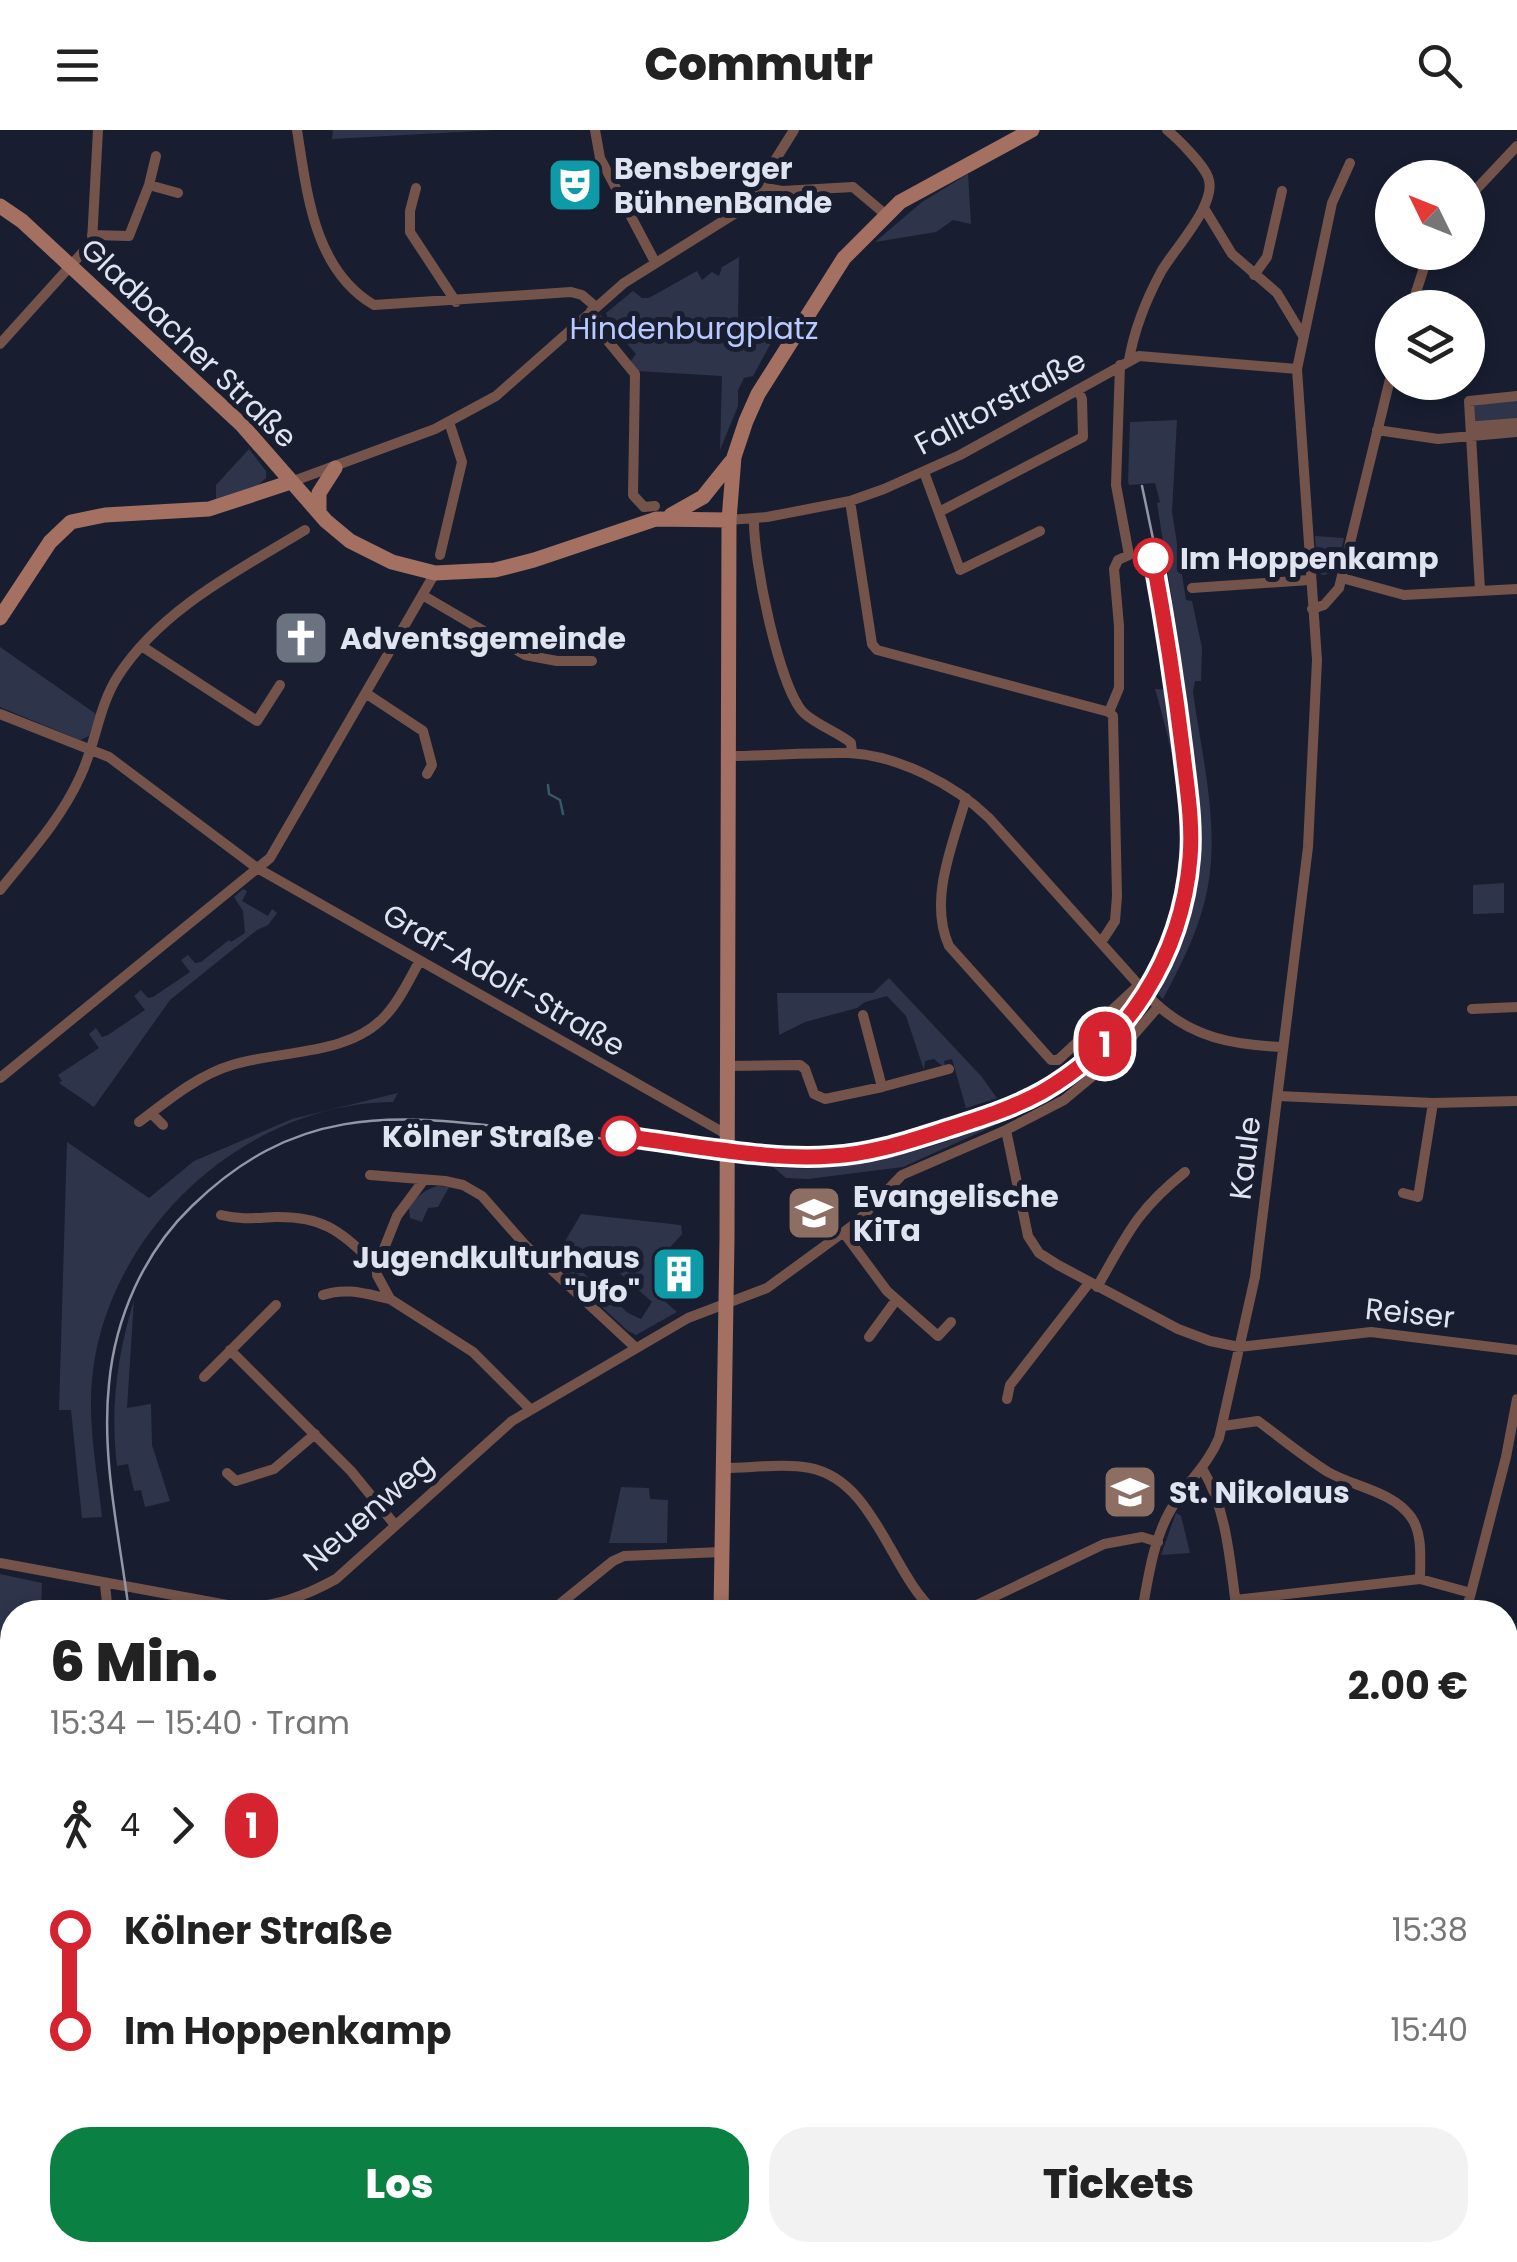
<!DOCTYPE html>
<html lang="de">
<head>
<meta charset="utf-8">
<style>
	:root { --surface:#fff; --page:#f2f2f2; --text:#222; --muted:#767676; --accent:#0b8043 }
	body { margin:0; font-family:Poppins,sans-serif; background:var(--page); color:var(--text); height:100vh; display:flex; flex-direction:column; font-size:38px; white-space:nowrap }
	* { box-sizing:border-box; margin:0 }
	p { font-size:32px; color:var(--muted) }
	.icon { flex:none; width:55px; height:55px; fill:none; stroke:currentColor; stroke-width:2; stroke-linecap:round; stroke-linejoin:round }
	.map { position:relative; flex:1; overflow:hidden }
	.drawer { position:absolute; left:0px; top:1470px; width:1518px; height:662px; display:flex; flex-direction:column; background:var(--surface); border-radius:40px 40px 0 0; box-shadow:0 5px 15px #0003 }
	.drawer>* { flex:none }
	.badge { padding:0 20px; border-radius:32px; font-size:35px; line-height:65px }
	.needle { width:65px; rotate:313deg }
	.fabs { position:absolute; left:1375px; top:30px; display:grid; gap:20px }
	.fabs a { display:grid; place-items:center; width:110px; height:110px; border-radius:50%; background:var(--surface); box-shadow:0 5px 15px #0003; font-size:50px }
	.map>.badge { position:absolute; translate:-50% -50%; box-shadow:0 0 0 5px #fff }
	.legs { display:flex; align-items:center; gap:15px; height:110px; padding:0 50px; font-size:32px }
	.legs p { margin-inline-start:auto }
	.summary { display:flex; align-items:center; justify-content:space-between; height:170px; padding:0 50px }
	h1 { font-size:55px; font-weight:800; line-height:75px }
	.cta { display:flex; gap:20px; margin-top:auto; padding:20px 50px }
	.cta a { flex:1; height:115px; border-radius:40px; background:var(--accent); color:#fff; font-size:40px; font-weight:800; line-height:115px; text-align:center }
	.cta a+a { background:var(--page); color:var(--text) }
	ul { padding:0 50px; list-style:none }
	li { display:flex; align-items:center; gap:35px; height:100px; font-size:38px }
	li i { display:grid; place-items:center; width:15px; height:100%; margin:0 12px; background:currentColor }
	li i::after { content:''; width:25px; height:25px; margin:-12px; border:8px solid; border-radius:50%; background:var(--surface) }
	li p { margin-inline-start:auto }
	li:first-child i { background:linear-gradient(#0000 50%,currentColor 0) }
	li:last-child i { background:linear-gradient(currentColor 50%,#0000 0) }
	header { display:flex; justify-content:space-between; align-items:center; height:130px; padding:0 50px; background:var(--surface); font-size:45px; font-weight:800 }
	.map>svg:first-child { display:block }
	.green { fill:#2e354b; fill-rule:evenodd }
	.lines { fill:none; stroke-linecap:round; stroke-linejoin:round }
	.stream { stroke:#395867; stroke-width:2.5 }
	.street { stroke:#74534a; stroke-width:10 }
	.secondary { stroke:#a47061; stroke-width:15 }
	.tram { stroke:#9297a5; stroke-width:2.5 }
	.line-1-casing { stroke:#fff; stroke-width:22 }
	.line-1 { stroke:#d52330; stroke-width:15 }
	.stop-1-dot { fill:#fff; stroke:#d52330; stroke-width:5 }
	.labels { text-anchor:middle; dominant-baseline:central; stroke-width:10; stroke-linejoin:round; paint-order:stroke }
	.poi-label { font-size:30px; font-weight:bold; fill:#dfe4f0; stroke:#181e30; text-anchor:start }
	.park-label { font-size:30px; fill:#b9cbfe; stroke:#181e30 }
	.street-label { font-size:30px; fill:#dfe4f0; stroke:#181e30 }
	.stop-label { font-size:30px; font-weight:bold; fill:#dfe4f0; stroke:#181e30; text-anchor:start }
</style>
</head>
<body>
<header><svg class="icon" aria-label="menu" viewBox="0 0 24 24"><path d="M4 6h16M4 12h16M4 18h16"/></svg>Commutr<svg class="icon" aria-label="search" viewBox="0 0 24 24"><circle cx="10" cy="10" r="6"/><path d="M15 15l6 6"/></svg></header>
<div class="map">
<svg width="1517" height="2132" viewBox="0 0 1517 2132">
	<rect width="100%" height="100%" fill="#181e30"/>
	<path class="green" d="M333 0H495L332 9Z
		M968 44 971 94 953 90 936 102 875 112 922 72Z
		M739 127 738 187H785L753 246 744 248 738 260V276L720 320 722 246 637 241 630 232 636 224 610 194 606 183 633 161 642 168H649L697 141 702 150 712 142 719 146 722 137Z
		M1517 268V291H1473V272Z
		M1177 290 1172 382 1186 470 1192 471 1202 518 1201 551H1195L1193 562C1202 628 1222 703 1205 770 1196 806 1180 837 1163 869L1158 864 1174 833 1191 786 1200 736 1202 697 1186 561 1157 373 1160 372 1155 353 1129 355 1128 351 1130 292Z
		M249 319 266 341V348L256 357 216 370V355Z
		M1315 406 1344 408C1340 424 1341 444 1322 445L1317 441Z
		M0 517 96 584 89 606 80 610 0 577Z
		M1155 559 1169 560C1184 665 1203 754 1147 852L1145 850C1196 742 1187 670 1155 559Z
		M1504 753V783L1473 784V755Z
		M243 759 247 761 242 771 268 786 272 779 277 783 268 795 257 800 170 870 94 977 59 953 62 951 58 945 99 918 89 904 96 898 102 907 108 905 145 880 134 866 141 860 148 868 153 867 190 842 181 830 188 825 195 833 201 832 229 810 231 812 245 803 243 781 234 767Z
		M889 848 981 946 997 968 966 978 952 929 944 931 945 936H942L934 929 925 931 924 940 906 886 887 866 865 872 857 878 805 892 779 905 777 863H873Z
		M1096 936 1070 957 1040 975 903 1037 808 1049 786 1048 773 1037C867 1048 1023 995 1096 936Z
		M398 963 393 972C252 973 120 1089 95 1227 85 1282 96 1332 102 1387L82 1388 71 1280H59L67 1012 149 1068 194 1031 292 989Z
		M438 1056 449 1057 438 1077 428 1078 422 1092 410 1088 409 1078C416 1067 425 1059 438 1056Z
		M581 1084 681 1095 682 1104 656 1133 653 1161 677 1182 636 1205 628 1201 553 1132ZM595 1121 652 1172 641 1189 628 1183 579 1139Z
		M134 1170 127 1278 151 1274 152 1315 170 1371 145 1377 141 1360 134 1361 128 1334 117 1336C110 1278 117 1226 134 1170Z
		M621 1357 649 1358 650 1369 668 1370 667 1413H609Z
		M1176 1383 1181 1386 1190 1423 1161 1425Z
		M0 1444 42 1453 41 1482H12V1504L0 1503Z
		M12 1653V1834L0 1872V1688L3 1662Z"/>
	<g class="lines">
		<path class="stream" d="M548 655 549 664 560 670 563 684
			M1505 1542 1517 1526"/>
		<path class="street" d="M297 0C307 63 314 140 374 175L571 162 582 165 596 177
			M595 0 600 28 655 132
			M149 55 178 63
			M761 57 782 61 853 57 885 84
			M416 58 410 81V102L456 172
			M1468 68 1517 16
			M1204 78 1232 124 1277 163 1303 206
			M92 105 129 106 149 55 156 26
			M1254 145 1267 127 1282 61
			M1411 178 1429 122
			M591 181 602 196 603 205 635 244 633 365 644 377 655 376
			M0 214 92 112 98 0
			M1129 230C1134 201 1147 168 1161 142 1173 120 1219 73 1208 47 1203 34 1178 9 1167 0
			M1471 294 1478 296 1517 293
			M1377 300 1438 309 1517 302
			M924 342 960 440 1040 401
			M291 352 435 299 496 266 624 153 755 71 767 43 794 0
			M850 371 872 514 877 520 1109 582 1113 586 1117 766 1115 791 1102 811
			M939 382 1083 307 1082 269 1078 260
			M729 390 767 387 850 371 884 359 960 325 1139 226 1297 239
			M754 390C753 427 779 561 805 584 819 596 837 602 851 613L852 623
			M440 425 462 332 449 292
			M1342 448 1404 465 1517 459
			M1192 458 1309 450
			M1480 460 1469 271 1517 266
			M424 466 525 525 557 531H592
			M1312 479 1324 475 1339 458 1392 241
			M143 517 257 591 280 555
			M367 564 423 601 432 635 427 644
			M1109 582 1119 558V496L1114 439 1118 430 1129 425 1116 355 1120 235
			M0 584 109 627 257 738 726 1004
			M729 626C769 626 808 622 848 623 897 625 954 654 989 688L1154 872C1192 908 1233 915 1283 917
			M966 668C953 714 928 770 949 816L1051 930H1058L1139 855
			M0 760C29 724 61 689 80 647 96 614 98 577 118 546 161 479 239 440 305 400
			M1472 879 1517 877
			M727 936 800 935 805 939 814 964 825 969 882 957 863 885
			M0 948 270 728 435 443
			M882 957 949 939
			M1278 966 1433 973 1517 971
			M151 983 163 995
			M139 992C167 971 198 945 232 935 280 920 350 926 386 885 400 870 409 850 419 832
			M1006 1000 1028 1106 1039 1123 1058 1135 1178 1199 1210 1211 1239 1217 1371 1202 1517 1220
			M370 1045 445 1051 463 1055 482 1066 526 1116 636 1218
			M1403 1063 1418 1067 1433 973
			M221 1085C240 1090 256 1088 275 1087 327 1086 341 1103 377 1136V1145L390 1169 473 1222 531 1280
			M844 1103 887 1161 938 1206 951 1192
			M377 1136 397 1086 423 1051
			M1097 1157C1127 1105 1136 1081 1185 1042
			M323 1165C346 1157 366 1164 390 1169
			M869 1207 896 1170
			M230 1220 351 1341 395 1395
			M204 1247 276 1175
			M1007 1269 1010 1255 1089 1153
			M1223 1296 1258 1291C1281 1308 1304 1327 1328 1342 1354 1357 1392 1361 1411 1387 1423 1404 1420 1429 1420 1449
			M724 1338C751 1338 783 1333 810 1338 875 1351 890 1442 935 1482
			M1203 1340C1228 1382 1230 1435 1237 1482
			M227 1343 236 1351 274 1339 315 1304
			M0 1433 238 1477C274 1478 305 1466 336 1449L512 1291 688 1188 767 1158 856 1093 902 1045 1006 1000 1064 970 1111 931 1158 877
			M105 1455 108 1482
			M1235 1470 1420 1449 1471 1463
			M550 1482 613 1431 624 1426 722 1422
			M962 1482 1104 1414 1142 1407 1158 1412
			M1142 1482C1148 1449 1153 1411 1170 1381 1184 1355 1207 1337 1219 1308L1255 1147 1308 717 1317 530 1297 239 1332 73 1350 33
			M1466 1482 1506 1327 1517 1269
			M1505 1729 1517 1697
			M1505 2041 1517 2047
			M1314 2120 1323 2132
			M175 2132 176 2120
			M287 2132 290 2120
			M440 2132V2120
			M804 2132 811 2120
			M1047 2132 1049 2120"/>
		<path class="secondary" d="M0 76 22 91 242 295 326 391 350 411 392 432 435 443 495 440 534 430 656 389 729 390
			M319 383V363L335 338
			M671 385 703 367 731 332
			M0 488 50 412 71 392 105 385 209 379 291 352
			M721 1482 727 1109 729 390 734 327 746 291 758 264 844 128 900 72 1032 0
			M718 2132V2120"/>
		<path class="tram" d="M129 1482C120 1408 101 1329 109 1254 115 1188 144 1122 192 1076 293 978 387 982 517 999 567 1005 617 1009 666 1017 715 1024 766 1034 815 1034 883 1033 1014 989 1069 950 1140 900 1188 818 1196 731 1199 691 1192 651 1188 612 1177 525 1160 441 1142 356
			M11 2132 7 1910 12 1862"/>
	</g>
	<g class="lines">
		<g class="line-1-casing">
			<path id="line-1" d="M621 1006C687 1014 767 1031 832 1026 873 1024 912 1010 950 998 981 988 1013 978 1042 962 1127 913 1182 826 1190 728 1193 693 1187 658 1183 623 1175 557 1165 493 1153 428"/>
		</g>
		<use href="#line-1" class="line-1"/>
	</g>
	<defs>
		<g id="theatre-square" transform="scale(2.875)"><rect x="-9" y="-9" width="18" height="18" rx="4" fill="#0f9aa8" stroke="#181e30"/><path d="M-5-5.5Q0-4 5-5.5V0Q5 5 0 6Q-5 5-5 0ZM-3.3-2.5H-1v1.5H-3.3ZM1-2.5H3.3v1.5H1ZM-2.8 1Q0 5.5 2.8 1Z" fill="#fff"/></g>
		<g id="church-square" transform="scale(2.875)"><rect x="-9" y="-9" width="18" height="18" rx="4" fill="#6b7280" stroke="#181e30"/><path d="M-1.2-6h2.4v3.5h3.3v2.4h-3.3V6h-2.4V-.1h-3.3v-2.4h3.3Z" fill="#fff"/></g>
		<g id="school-square" transform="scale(2.875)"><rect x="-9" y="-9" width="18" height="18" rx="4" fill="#8d6e63" stroke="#181e30"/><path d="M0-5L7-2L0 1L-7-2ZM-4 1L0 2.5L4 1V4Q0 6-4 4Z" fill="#fff"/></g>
		<g id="building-square" transform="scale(2.875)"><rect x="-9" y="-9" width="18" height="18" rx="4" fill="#0f9aa8" stroke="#181e30"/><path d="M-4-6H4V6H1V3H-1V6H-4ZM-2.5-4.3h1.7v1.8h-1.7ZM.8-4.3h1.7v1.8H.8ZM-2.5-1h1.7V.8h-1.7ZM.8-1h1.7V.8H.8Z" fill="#fff"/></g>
	</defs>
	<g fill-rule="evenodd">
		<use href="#theatre-square" x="575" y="55"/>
		<use href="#church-square" x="301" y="508"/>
		<use href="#school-square" x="814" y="1083"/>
		<use href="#building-square" x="679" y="1144"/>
		<use href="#school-square" x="1130" y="1362"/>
	</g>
	<g class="stop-1-dot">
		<circle cx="1153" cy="428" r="18"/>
		<circle cx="621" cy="1006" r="18"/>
	</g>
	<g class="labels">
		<g class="poi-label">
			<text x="614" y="38">Bensberger<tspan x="614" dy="34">BühnenBande</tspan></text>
			<text x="340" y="508">Adventsgemeinde</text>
			<text x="853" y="1066">Evangelische<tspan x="853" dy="34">KiTa</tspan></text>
			<text x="640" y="1127" text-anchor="end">Jugendkulturhaus<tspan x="640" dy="34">"Ufo"</tspan></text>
			<text x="1169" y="1362">St. Nikolaus</text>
		</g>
		<g class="park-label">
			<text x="694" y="198">Hindenburgplatz</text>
		</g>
		<g class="street-label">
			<text transform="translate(189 213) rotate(44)">Gladbacher Straße</text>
			<text transform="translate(1000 272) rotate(-28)">Falltorstraße</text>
			<text transform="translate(504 850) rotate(30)">Graf-Adolf-Straße</text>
			<text transform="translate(1245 1028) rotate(-83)">Kaule</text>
			<text transform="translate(1410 1183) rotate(6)">Reiser</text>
			<text transform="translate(368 1382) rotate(-41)">Neuenweg</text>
		</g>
		<g class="stop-label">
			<text x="1180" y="428">Im Hoppenkamp</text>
			<text x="594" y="1006" text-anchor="end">Kölner Straße</text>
		</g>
	</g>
</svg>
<div class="fabs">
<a><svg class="needle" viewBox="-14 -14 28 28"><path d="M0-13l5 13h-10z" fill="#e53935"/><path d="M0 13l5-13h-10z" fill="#767676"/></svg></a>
<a><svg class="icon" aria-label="layers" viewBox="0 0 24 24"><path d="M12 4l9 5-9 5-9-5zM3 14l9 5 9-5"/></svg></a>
</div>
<b class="badge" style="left:1105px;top:914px;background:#d52330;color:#fff">1</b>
<section class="drawer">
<div class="summary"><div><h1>6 Min.</h1><p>15:34 – 15:40 · Tram</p></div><b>2.00 €</b></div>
<div class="legs"><svg class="icon" aria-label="walk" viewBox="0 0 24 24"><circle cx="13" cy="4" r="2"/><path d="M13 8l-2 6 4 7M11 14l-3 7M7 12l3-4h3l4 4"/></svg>4<svg class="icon" aria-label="forward" viewBox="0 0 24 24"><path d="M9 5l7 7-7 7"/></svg><b class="badge" style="background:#d52330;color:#fff">1</b></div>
<ul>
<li><i style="color:#d52330"></i><b>Kölner Straße</b><p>15:38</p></li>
<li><i style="color:#d52330"></i><b>Im Hoppenkamp</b><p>15:40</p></li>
</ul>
<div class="cta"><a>Los</a><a>Tickets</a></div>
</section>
</div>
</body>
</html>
